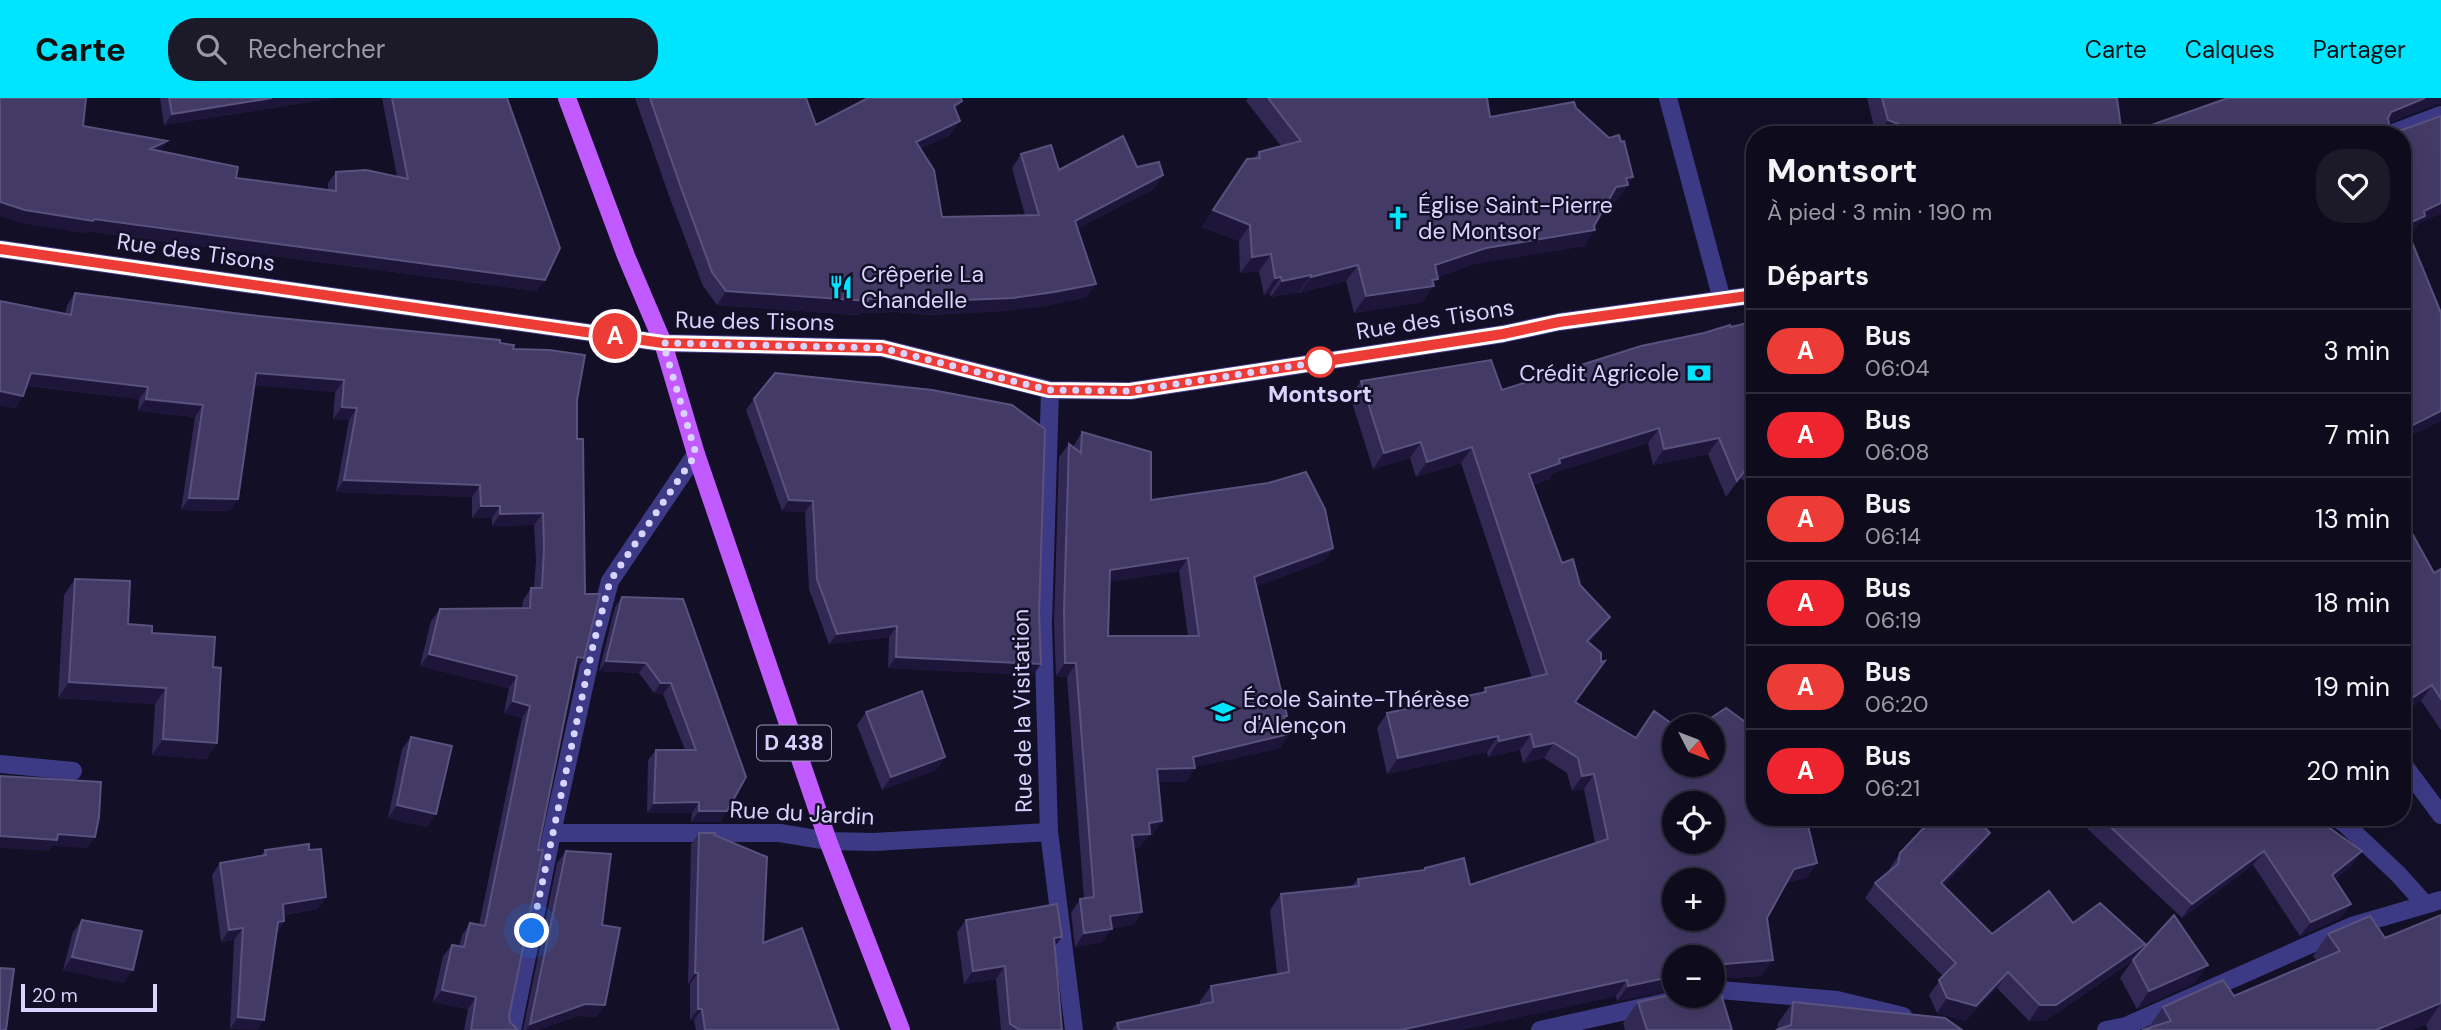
<!DOCTYPE html>
<html lang="fr">
<head>
<meta charset="utf-8">
<style>
	:root { --surface:#0e0b1c; --page:#1c1929; --text:#f1f3f6; --muted:#9b9ba3; --line:#2e2b3b; --accent:#00e5ff }
	body { margin:0; font-family:"DM Sans",sans-serif; background:var(--page); color:var(--text); height:100vh; display:flex; flex-direction:column; font-size:26px; white-space:nowrap }
	* { box-sizing:border-box; margin:0 }
	p { font-size:23px; color:var(--muted) }
	.icon { flex:none; width:38px; height:38px; fill:none; stroke:currentColor; stroke-width:2; stroke-linecap:round; stroke-linejoin:round }
	.map { position:relative; flex:1; overflow:hidden }
	.panel { position:absolute; left:1746px; top:28px; width:665px; height:700px; display:flex; flex-direction:column; background:var(--surface); border-radius:28px; box-shadow:0 7px 28px #0002,0 0 0 2px var(--line) }
	.panel>* { flex:none }
	.badge { padding:0 14px; border-radius:23px; font-size:24px; line-height:46px }
	.needle { width:46px; rotate:132deg }
	.controls { position:absolute; left:1662px; top:616px; display:grid; gap:14px }
	.controls a { display:grid; place-items:center; width:63px; height:63px; border-radius:50%; background:var(--surface); box-shadow:0 7px 28px #0002,0 0 0 2px var(--line); font-size:35px }
	.scale { position:absolute; left:21px; bottom:18px; width:136px; box-sizing:border-box; padding-left:7px; border:4px solid #d9d4ff; border-top:0; font-size:19px; line-height:24px; white-space:nowrap; color:#d9d4ff; -webkit-text-stroke:5px #130f26; paint-order:stroke }
	.you { position:absolute; width:35px; height:35px; margin:-18px; border:5px solid #fff; border-radius:50%; background:#1a73e8; box-shadow:0 0 0 10px #1a73e833 }
	.map>.badge { position:absolute; translate:-50% -50%; box-shadow:0 0 0 4px #fff }
	h2 { padding:0 21px; font-size:26px; line-height:63px }
	.round { display:grid; place-items:center; flex:none; width:74px; height:74px; border-radius:28px; background:var(--page) }
	.overview { display:flex; align-items:center; justify-content:space-between; height:119px; padding:0 21px }
	h1 { font-size:33px; font-weight:800; line-height:52px }
	ul { padding:0; list-style:none }
	li { display:flex; align-items:center; gap:21px; height:84px; padding:0 21px; border-top:2px solid var(--line) }
	li div { flex:1 }
	li b { display:block; font-size:26px }
	li em { font-style:normal }
	li .badge { min-width:77px; font-weight:700; text-align:center }
	header { display:flex; align-items:center; gap:42px; box-sizing:border-box; height:98px; padding:0 35px; background:var(--accent); color:#111 }
	header strong { font-size:33px }
	nav { display:flex; gap:38px; margin-inline-start:auto; font-size:24px }
	.search { width:490px; height:63px; background:var(--page); display:flex; align-items:center; gap:18px; box-sizing:border-box; padding:0 24px; border-radius:28px; color:var(--muted); font-size:26px }
	.map>svg:first-child { display:block }
	.lines { fill:none; stroke-linecap:round; stroke-linejoin:round }
	.service { stroke:#3d3a85; stroke-width:18 }
	.minor { stroke:#3d3a85; stroke-width:18 }
	.primary { stroke:#c25bff; stroke-width:18 }
	.wall { fill:#312854; fill-rule:evenodd }
	.shaded-wall { fill:#1d163a }
	.building { fill:#433a66; stroke:#5a527e; stroke-width:2; fill-rule:evenodd }
	.line-casing { stroke:#fff; stroke-width:16 }
	.line { stroke:#ed3b36; stroke-width:10 }
	.walk { stroke:#d9d4ff; stroke-width:7; stroke-dasharray:0 12.6 }
	.stop-dot { fill:#fff; stroke:#ed3b36; stroke-width:3.5 }
	.labels { text-anchor:middle; dominant-baseline:central; stroke-width:5; stroke-linejoin:round; paint-order:stroke }
	.shield { fill:#130f26; stroke:#9e99be; stroke-width:2 }
	.shield-label { font-size:21px; font-weight:bold; fill:#d9d4ff }
	.poi-label { font-size:23px; fill:#d9d4ff; stroke:#130f26; text-anchor:start }
	.street-label { font-size:23px; fill:#d9d4ff; stroke:#130f26 }
	.stop-label { font-size:23px; font-weight:bold; fill:#d9d4ff; stroke:#130f26 }
</style>
</head>
<body>
<header>
<strong>Carte</strong>
<div class="search"><svg class="icon" aria-label="search" viewBox="0 0 24 24"><circle cx="10" cy="10" r="6"/><path d="M15 15l6 6"/></svg>Rechercher</div>
<nav><a>Carte</a><a>Calques</a><a>Partager</a></nav>
</header>
<div class="map">
<svg width="2441" height="932" viewBox="0 0 2441 932">
	<rect width="100%" height="100%" fill="#130f26"/>
	<g class="lines">
		<path class="service" d="M2334 719 2344 725 2398 776 2424 805"/>
		<path class="minor" d="M1668 0 1722 202
			M2388 37 2441 17
			M0 151 663 245 882 250 1050 292 1130 293 1503 236 1559 224 1755 197
			M1050 292 1043 526 1049 734 1074 932
			M0 666 73 673
			M2403 666 2441 717
			M552 735H780L828 743 874 744 1049 734
			M1713 893 1720 892 1837 902 1903 918
			M512 932 552 735 593 548 610 483 696 356
			M1540 932 1693 898
			M2106 932 2126 928 2352 828 2441 802"/>
		<path class="primary" d="M567 0 626 158 663 245 696 356 828 743 901 932"/>
	</g>
	<path class="wall" d="M160 0H334L164 27Z
		M382 0H507L537 193 86 133 85 135 17 124 83 28 236 80 328 92V85L336 74 397 78Z
		M635 0H806L816 27 956 13 950 37 920 51 942 119 1025 117 1012 70 1021 56 1059 72 1137 69 1163 77 1154 91 1078 130 1087 199 1044 208 1004 213 928 217 897 214 860 215 858 217 717 207 703 188 669 98Z
		M1248 0H1487L1490 19 1576 10 1633 79 1617 103 1607 105 1584 148 1474 166 1438 179V181L1422 204 1354 215 1346 183 1299 195V194L1271 199 1270 195 1264 197 1259 173 1240 175 1239 143 1202 129 1247 61 1254 60 1259 54 1281 48 1246 3Z
		M1867 0H2117L2122 37H1876Z
		M75 195 250 217 500 245 513 251 577 302 584 560 576 572H575L538 752 509 918 510 924 515 932H464L468 911 433 904 443 858 452 847 459 848 462 837 470 825 479 827 522 620 504 615 509 590 420 568 431 523 440 511 522 510 523 502 531 490H534L536 462 534 427 492 428V420H472V399L336 394 349 322 333 321 335 294 254 287 230 413 181 412 195 319 138 313 139 301 27 288 23 298 15 310 0 307V203L65 216 67 207Z
		M1755 223V390L1740 380 1726 399 1708 356 1653 367 1648 345 1553 375 1549 381 1533 387 1562 465 1580 487 1599 534 1589 545 1576 604 1636 640 1654 613 1809 731 1817 765 1806 780 1786 785 1767 820 1762 878 1713 881V859H1675V892L1617 903 1616 898 1460 932H1112L1117 925 1200 907V903L1211 888 1277 876 1270 812 1281 796 1352 788 1358 781 1422 773 1425 770 1470 787 1595 745 1584 691 1572 693 1567 675 1544 660 1523 665 1520 652 1488 659 1487 654 1387 676 1377 630 1387 615 1482 595 1485 590 1532 580 1461 365 1416 379 1410 360 1373 371 1350 298 1361 283 1502 292Z
		M754 301 1033 577 888 570 889 539 829 546 809 491 805 414 782 413 746 312Z
		M1082 334 1151 402 1333 450 1324 463 1257 488 1287 618 1285 621 1289 636 1280 650 1195 669 1186 684H1159L1162 723 1152 737H1149L1140 749 1134 750 1142 814 1133 827 1112 830 1102 844 1075 849 1071 815 1080 801H1084L1067 579 1056 578 1054 526 1059 359 1069 346 1073 349ZM1179 473 1188 538H1108L1110 484Z
		M2441 471V632L2421 603 2434 475Z
		M75 481 128 526 213 569 217 645 206 661 152 657 155 606 58 600 64 497Z
		M622 499 683 501 727 713 720 724H691L692 715H647L648 662 656 652H685L663 596 654 595 639 575 599 573 615 509Z
		M866 614 945 659 936 672 882 692 857 627Z
		M411 639 427 729 388 720 402 651Z
		M2075 719H2314L2352 767 2335 781 2351 806 2341 820 2300 838 2253 767 2182 820Z
		M699 735 714 737 763 845 839 932H696L694 922H690V886H688L691 746Z
		M1979 751 1944 787 1992 836 2073 825 2145 846 2139 855 2195 885 2137 911 2120 880 2132 863 2045 923H2029L1997 890 1965 923 1937 915 1929 897 1943 878 1865 800 1875 785 1889 773 1890 770 1900 755Z
		M265 752H309L326 799 318 811 284 817V823L277 835 264 922 230 931 234 842 221 844 212 777 220 765 261 758Z
		M566 753 605 907 596 919 577 918 538 932H523L557 765Z
		M2441 817V932H2428L2426 927 2148 930 2163 909 2234 898 2317 863 2313 858 2328 836 2385 840Z
		M82 822 124 885 63 872 73 834Z
		M966 822 1062 839 1054 849 1062 932H1001L996 881 964 886 957 834Z
		M1638 904 1732 932H1625L1623 925Z
		M1793 904 1945 920 1777 932 1778 925Z"/>
	<path class="shaded-wall" d="M272 0H334L164 27 172 16Z
		M2425 0H2441V7L2438 6 2380 29 2391 14Z
		M962 3 953 17 954 8Z
		M1888 22 1926 37H1877Z
		M960 23 950 37 906 58 916 44Z
		M167 43 160 55 150 51Z
		M1163 77 1154 91 1066 137 1075 123Z
		M1633 79 1617 103 1605 106 1616 89 1626 80Z
		M0 104 94 121 545 182 537 193 86 133 85 135 17 124 0 118Z
		M2441 105V116L2420 125 2414 133 2403 138 2405 127 2424 113Z
		M1213 112 1250 127 1239 143 1202 129Z
		M1595 132 1584 148 1474 166 1424 184 1435 167 1486 150Z
		M1271 156 1259 173 1240 175 1252 159Z
		M1358 167 1346 183 1299 195 1311 179Z
		M1311 177 1299 194 1271 199 1282 183Z
		M1281 179 1270 195 1264 197 1275 180Z
		M1438 181 1422 204 1354 215 1366 198Z
		M1096 186 1087 199 1044 208 1004 213 928 217 897 214 860 215 858 217 717 207 726 193 868 201Z
		M31 275 148 289 139 301 22 287Z
		M256 275 344 282 335 294 247 287Z
		M0 293 23 298 15 310 0 307Z
		M146 301 203 307 195 319 138 313Z
		M342 309 357 310 349 322 333 321Z
		M2441 313V323L2403 342V332Z
		M1659 330 1648 345 1553 375 1549 381 1518 392 1529 376 1559 361Z
		M1719 340 1708 356 1653 367 1664 351Z
		M1421 344 1410 360 1373 371 1384 355Z
		M1472 349 1461 365 1416 379 1427 364Z
		M344 382 480 387 472 399 336 394Z
		M189 400 238 401 230 413 181 412Z
		M789 402 813 403 805 414 782 413Z
		M481 408H500L492 420H472Z
		M543 415 534 427 492 428 500 416Z
		M1333 450 1324 463 1245 493 1254 479Z
		M1188 460 1179 473 1101 486 1110 472Z
		M1610 519 1599 534 1576 559 1587 543Z
		M897 528 889 539 829 546 837 536Z
		M429 556 517 578 509 590 420 568Z
		M577 559 584 560 576 572 569 571Z
		M896 559 1041 566 1033 577 888 570Z
		M606 563 646 565 639 575 599 573Z
		M1065 565H1076L1067 579 1056 578Z
		M69 584 166 590 155 606 58 600Z
		M661 585H671L663 596 654 595Z
		M2432 587 2421 603 2403 615V606Z
		M513 603 530 608 522 620 504 615Z
		M1289 636 1280 650 1191 670H1195L1186 684H1148L1157 671 1193 659Z
		M1531 636 1520 652 1488 659 1499 643Z
		M1498 638 1487 654 1387 676 1398 660Z
		M163 641 217 645 206 661 152 657Z
		M1554 645 1544 660 1523 665 1534 649Z
		M945 659 936 672 882 692 891 679Z
		M1594 676 1584 691 1572 693 1582 678Z
		M699 704 692 715H647L654 705Z
		M397 707 436 716 427 729 388 720Z
		M699 713H727L720 724H691Z
		M1805 719H1817L1809 731Z
		M1162 723 1152 737H1149L1140 749 1123 751 1132 737 1149 725Z
		M1990 735 1979 751 1931 800 1941 785Z
		M58 736 95 739 87 750 53 748 49 753 0 750V738Z
		M2264 753 2253 767 2182 820 2192 806Z
		M2362 753 2352 767 2322 791 2332 777Z
		M1817 765 1806 780 1783 786 1794 771Z
		M326 799 318 811 274 818 283 806Z
		M2351 806 2341 820 2300 838 2311 824Z
		M1142 814 1133 827 1101 831 1110 818Z
		M284 823 276 836 278 824Z
		M243 830 234 842 221 844 229 832Z
		M1112 831 1102 844 1075 849 1084 835Z
		M1062 839 1052 852 1054 840Z
		M2145 846 2134 861 2045 923H2029L2040 907Z
		M72 859 133 872 124 885 63 872Z
		M1773 862 1762 878 1713 881V867Z
		M2208 867 2195 885 2137 911 2149 893Z
		M1005 868 996 881 964 886 973 873Z
		M2008 874 1997 890 1965 923 1937 915 1947 900Z
		M695 875H698L690 886H688Z
		M1675 878V892L1617 903 1628 888Z
		M1627 882 1616 898 1460 932H1401Z
		M442 892 476 899 468 911 433 904Z
		M2441 905 2426 927 2413 932H2376Z
		M585 906 605 907 596 919 577 918 538 932H526L530 926Z
		M698 911H702L694 922H690Z
		M238 919 264 922 257 932 230 931Z"/>
	<path class="building" d="M0 0H86L83 28 167 43 150 51 238 69 236 80 336 93V74L366 72 408 81 392 0H507L560 150 545 182 94 121 93 123 25 112 0 104Z
		M169 0H272L172 16Z
		M650 0H806L816 27 868 0H961L962 3 954 8 960 23 916 44 934 72 942 119 1039 117 1021 56 1051 47 1059 72 1123 38 1137 69 1159 64 1163 77 1075 123 1096 186 1054 194 1013 200 938 203 907 200 868 201V203L726 193 712 174 679 84Z
		M1268 0H1487L1490 19 1574 4 1576 10 1609 40 1619 37 1621 44 1624 43 1633 79 1626 80 1628 87 1616 89 1594 128 1595 132 1486 150 1435 167 1438 181 1432 182 1434 188 1366 198 1358 167 1311 179V177L1282 183 1281 179 1275 180 1271 156 1252 159 1250 127 1213 112 1247 61 1260 60 1259 54 1301 43Z
		M1882 0H2117L2122 37H1926L1888 22Z
		M2228 0H2425L2391 14 2388 20 2389 26 2392 31 2402 32 2441 18V105L2424 113 2425 118 2405 127 2441 215V313L2403 332V37H2123Z
		M75 195 250 217 500 242V245L514 247 513 251 549 252 585 257 577 302V341H583L585 496H600L584 560 577 559 538 752H543L509 918 510 924 517 931 512 932H471L476 899 442 892 452 847 464 849 470 825 485 828 530 608 513 603 517 578 429 556 440 511 530 510 531 490H542L544 450 543 415 500 416V408H481L480 387 344 382 357 310 342 309 344 282 256 275 238 401 189 400 203 307 146 301 148 289 31 275 23 298 0 293V203L71 217Z
		M1755 223V367L1751 364 1737 383 1719 340 1664 351 1659 330 1559 361 1560 365 1529 376 1562 465 1573 461 1580 487 1610 519 1587 543 1601 555V564L1605 563 1575 604 1636 640 1654 613 1675 628V667H1713V628H1699L1726 610 1755 631V719H1806L1817 765 1794 771 1767 820 1773 862 1713 867V859H1675V878L1628 888 1627 882 1401 932H1119L1117 925 1213 904 1211 888 1289 874 1281 796 1359 788 1358 781 1425 772V770L1464 760 1470 787 1608 741 1594 676 1582 678 1578 660 1554 645 1534 649 1531 636 1499 643 1498 638 1398 660 1387 615 1486 594 1485 590 1547 576 1472 349 1427 364 1421 344 1384 355 1361 283 1491 262 1502 292 1641 248 1704 235 1730 227 1731 229ZM1675 705H1713V744H1675ZM1675 782H1713V821H1675Z
		M775 275 932 292 1012 307 1045 331 1039 515 1041 566 896 559 897 528 837 536 817 481 813 403 789 402 754 301Z
		M1082 334 1151 354V402L1268 385 1306 374 1325 411 1333 450 1254 479 1287 618H1284L1289 636 1193 659 1195 670 1157 671 1162 723 1149 725 1150 736 1132 737 1142 814 1110 818 1112 831 1084 835 1080 801 1094 799 1076 565H1065L1064 513 1069 346 1081 355ZM1188 460 1199 538H1108L1110 472Z
		M2403 419 2434 475 2441 471V601L2432 587 2403 606Z
		M75 481 130 483 128 526 152 528V535L215 539 213 569 221 570 217 645 163 641 166 590 69 584Z
		M622 499 683 501 746 679 727 713H699V704L654 705 656 652H696L671 585H661L646 565 606 563Z
		M922 593 945 659 891 679 866 614Z
		M411 639 452 648 436 716 397 707Z
		M0 678 101 684 99 719 95 739 58 736 57 742 0 738Z
		M1934 719H1975L1990 735 1941 785 1992 836 2049 793 2073 825 2100 805 2145 846 2056 907H2040L2008 874 1976 908 1947 900 1939 882 1956 865 1875 785 1898 766 1900 755Z
		M2100 719H2314L2362 753 2332 777 2351 806 2311 824 2264 753 2192 806Z
		M699 735H715L714 737 767 759 763 845 802 830 839 932H705L702 911H698V875H695Z
		M309 746V752L321 751 326 799 283 806 284 823 278 824 264 922 238 919 243 830 229 832 220 765 266 757 265 752Z
		M566 753 611 756 602 827 620 830 605 907 585 906 530 926Z
		M1057 806 1062 839 1054 840 1062 932H1020L1010 926 1005 868 973 873 966 822Z
		M2174 817 2208 867 2149 893 2133 862Z
		M2441 817V905L2376 932H2142L2171 923 2163 909 2223 882 2234 898 2340 853 2328 836 2370 818 2385 840Z
		M82 822 142 833 133 872 72 859Z
		M0 870 14 871 6 932H0Z
		M1717 883 1732 932H1647L1638 904 1675 896V898H1713V886Z
		M1793 904 1945 920 1962 932H1776L1791 927Z"/>
	<g class="lines">
		<g class="line-casing">
			<path id="line" d="M0 151 663 245 882 250 1049 292 1130 293 1503 236 1559 224 1755 197"/>
		</g>
		<use href="#line" class="line"/>
		<path class="walk" d="M532 833 593 548 610 483 696 356 663 245 882 250 1049 292 1130 293 1320 264"/>
	</g>
	<defs>
		<g id="church-bare" transform="scale(1.89)"><path d="M-1.2-6h2.4v3.5h3.3v2.4h-3.3V6h-2.4V-.1h-3.3v-2.4h3.3Z" fill="#00e5ff" stroke="#130f26" stroke-width="2.5" paint-order="stroke"/></g>
		<g id="restaurant-bare" transform="scale(1.89)"><path d="M-5-6h1v4h1v-4h1v4h1v-4h1v5L-1.5 .5V6h-2V.5L-5-1ZM5-6V6H3V1.5H1.5Q1.5-4 5-6Z" fill="#00e5ff" stroke="#130f26" stroke-width="2.5" paint-order="stroke"/></g>
		<g id="bank-bare" transform="scale(1.89)"><path d="M-6-4H6V4H-6ZM0-2.3a2.3 2.3 0 1 0 0 4.6a2.3 2.3 0 1 0 0-4.6Z" fill="#00e5ff" stroke="#130f26" stroke-width="2.5" paint-order="stroke"/></g>
		<g id="school-bare" transform="scale(1.89)"><path d="M0-5L7-2L0 1L-7-2ZM-4 1L0 2.5L4 1V4Q0 6-4 4Z" fill="#00e5ff" stroke="#130f26" stroke-width="2.5" paint-order="stroke"/></g>
	</defs>
	<g fill-rule="evenodd">
		<use href="#church-bare" x="1398" y="120"/>
		<use href="#restaurant-bare" x="841" y="189"/>
		<use href="#bank-bare" x="1699" y="275"/>
		<use href="#school-bare" x="1223" y="614"/>
	</g>
	<circle class="stop-dot" cx="1320" cy="264" r="14"/>
	<g class="labels">
		<rect class="shield" x="757" y="627.5" width="74" height="35" rx="5"/>
		<g class="shield-label">
			<text x="794" y="645">D 438</text>
		</g>
		<g class="poi-label">
			<text x="1418" y="107">Église Saint-Pierre<tspan x="1418" dy="26">de Montsor</tspan></text>
			<text x="861" y="176">Crêperie La<tspan x="861" dy="26">Chandelle</tspan></text>
			<text x="1679" y="275" text-anchor="end">Crédit Agricole</text>
			<text x="1243" y="601">École Sainte-Thérèse<tspan x="1243" dy="26">d'Alençon</tspan></text>
		</g>
		<g class="street-label">
			<text transform="translate(196 154) rotate(8)">Rue des Tisons</text>
			<text transform="translate(1435 221) rotate(-9)">Rue des Tisons</text>
			<text transform="translate(755 223) rotate(1)">Rue des Tisons</text>
			<text transform="translate(1022 613) rotate(-91)">Rue de la Visitation</text>
			<text transform="translate(802 715) rotate(3)">Rue du Jardin</text>
		</g>
		<g class="stop-label">
			<text x="1320" y="296">Montsort</text>
		</g>
	</g>
</svg>
<div class="controls">
<a><svg class="needle" viewBox="-14 -14 28 28"><path d="M0-13l5 13h-10z" fill="#e53935"/><path d="M0 13l5-13h-10z" fill="#9b9ba3"/></svg></a>
<a><svg class="icon" aria-label="locate" viewBox="0 0 24 24"><circle cx="12" cy="12" r="6"/><path d="M12 2v4M12 18v4M2 12h4M18 12h4"/></svg></a>
<a>+</a>
<a>−</a>
</div>
<div class="scale">20 m</div>
<div class="you" style="left:532px;top:833px"></div>
<b class="badge" style="left:615px;top:238px;background:#ed3b36;color:#fff">A</b>
<section class="panel">
<div class="overview"><div><h1>Montsort</h1><p>À pied · 3 min · 190 m</p></div><a class="round"><svg class="icon" aria-label="heart" viewBox="0 0 24 24"><path d="M12 20l-8-8c-3-5 5-10 8-4 3-6 11-1 8 4z"/></svg></a></div>
<h2>Départs</h2>
<ul>
<li><span class="badge" style="background:#ed3b36;color:#fff">A</span><div><b>Bus</b><p>06:04</p></div><em>3 min</em></li>
<li><span class="badge" style="background:#ee242f;color:#fff">A</span><div><b>Bus</b><p>06:08</p></div><em>7 min</em></li>
<li><span class="badge" style="background:#ed3b36;color:#fff">A</span><div><b>Bus</b><p>06:14</p></div><em>13 min</em></li>
<li><span class="badge" style="background:#ee242f;color:#fff">A</span><div><b>Bus</b><p>06:19</p></div><em>18 min</em></li>
<li><span class="badge" style="background:#ed3b36;color:#fff">A</span><div><b>Bus</b><p>06:20</p></div><em>19 min</em></li>
<li><span class="badge" style="background:#ee242f;color:#fff">A</span><div><b>Bus</b><p>06:21</p></div><em>20 min</em></li>
</ul>
</section>
</div>
</body>
</html>
